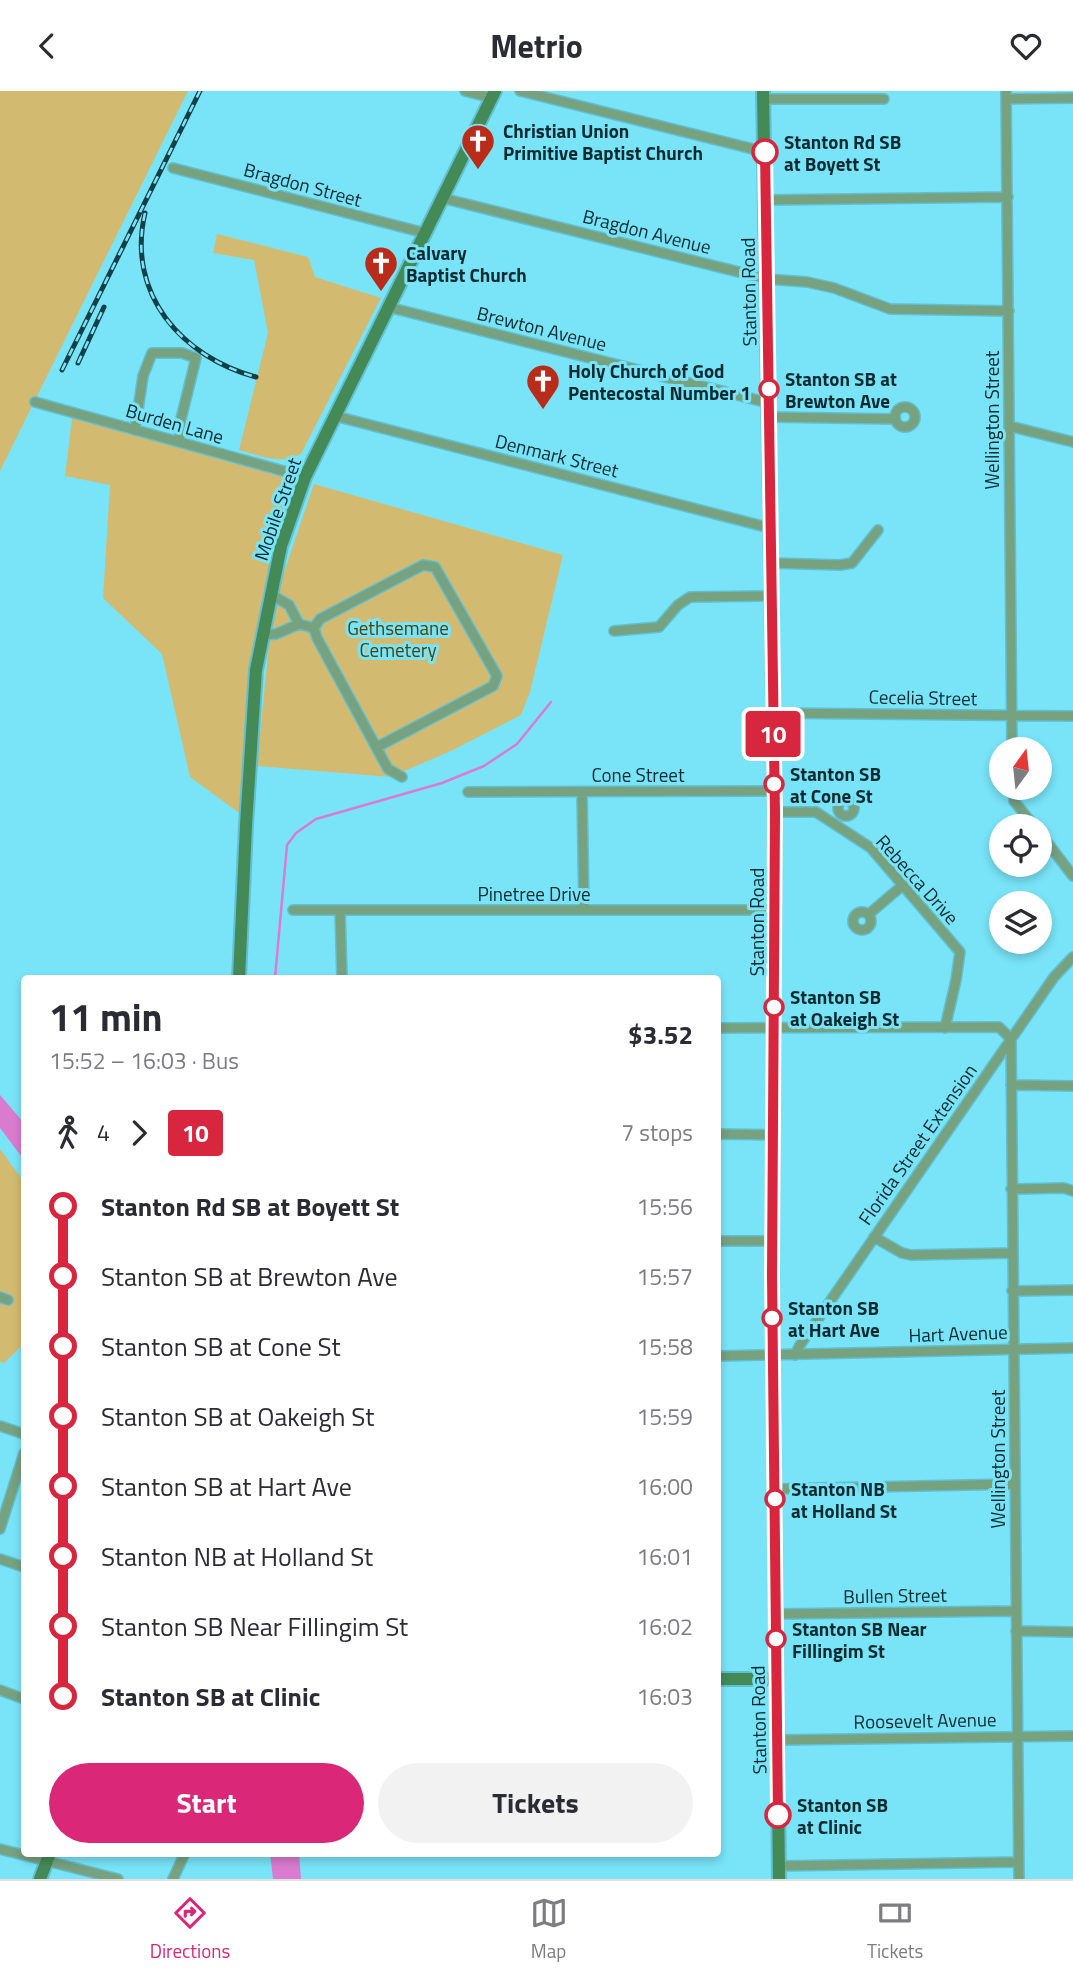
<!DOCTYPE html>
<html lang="en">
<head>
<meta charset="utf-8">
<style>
	:root { --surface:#fff; --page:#f2f2f3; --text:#2b2b33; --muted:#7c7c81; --line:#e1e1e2; --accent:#db2777 }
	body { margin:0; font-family:"Titillium Web",sans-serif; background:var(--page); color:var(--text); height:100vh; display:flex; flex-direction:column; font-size:26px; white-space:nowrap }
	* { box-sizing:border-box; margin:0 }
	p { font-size:23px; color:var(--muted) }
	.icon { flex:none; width:38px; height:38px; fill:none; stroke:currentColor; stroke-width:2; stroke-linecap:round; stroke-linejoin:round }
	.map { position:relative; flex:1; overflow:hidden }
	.sheet { position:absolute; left:21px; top:884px; width:700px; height:882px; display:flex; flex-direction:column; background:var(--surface); border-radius:7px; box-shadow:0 4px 10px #0003 }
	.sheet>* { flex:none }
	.badge { padding:0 14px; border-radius:5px; font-size:24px; line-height:46px }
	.needle { width:46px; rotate:15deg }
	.fabs { position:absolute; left:989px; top:646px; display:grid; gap:14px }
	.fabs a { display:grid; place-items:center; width:63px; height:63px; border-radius:50%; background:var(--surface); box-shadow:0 4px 10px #0003; font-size:35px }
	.map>.badge { position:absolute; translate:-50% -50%; box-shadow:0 0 0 4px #fff }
	.legs { display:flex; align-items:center; gap:10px; height:77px; padding:0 28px; font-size:23px }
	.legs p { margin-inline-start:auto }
	.overview { display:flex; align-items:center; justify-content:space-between; height:119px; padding:0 28px }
	h1 { font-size:38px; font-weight:700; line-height:52px }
	.cta { display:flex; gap:14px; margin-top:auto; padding:14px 28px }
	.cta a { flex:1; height:80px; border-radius:42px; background:var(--accent); color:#fff; font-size:28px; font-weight:700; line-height:80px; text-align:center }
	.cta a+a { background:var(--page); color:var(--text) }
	ul { padding:0 28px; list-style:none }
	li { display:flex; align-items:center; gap:24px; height:70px; font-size:26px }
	li i { display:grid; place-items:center; width:10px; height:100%; margin:0 9px; background:currentColor }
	li i::after { content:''; width:18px; height:18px; margin:-9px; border:5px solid; border-radius:50%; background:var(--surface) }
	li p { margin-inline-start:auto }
	li:first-child i { background:linear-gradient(#0000 50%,currentColor 0) }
	li:last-child i { background:linear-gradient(currentColor 50%,#0000 0) }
	header { display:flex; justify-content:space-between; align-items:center; height:91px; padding:0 28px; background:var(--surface); font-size:32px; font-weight:700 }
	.tabs { display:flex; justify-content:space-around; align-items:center; height:98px; border-top:2px solid var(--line); background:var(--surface); font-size:19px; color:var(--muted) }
	.tabs a { display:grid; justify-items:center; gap:4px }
	.tabs .current { color:var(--accent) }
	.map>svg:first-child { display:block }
	.green { fill:#d3ba71 }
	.water { fill:#d97cd0 }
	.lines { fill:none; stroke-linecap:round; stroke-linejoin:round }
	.stream { stroke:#d97cd0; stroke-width:2.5 }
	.street-casing { stroke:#62bfd0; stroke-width:12 }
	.secondary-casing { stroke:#62bfd0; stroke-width:16 }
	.street { stroke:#76a280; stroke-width:9 }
	.secondary { stroke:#448a57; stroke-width:12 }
	.rail-casing { stroke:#124047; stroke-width:5 }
	.rail { stroke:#79e4f8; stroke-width:2.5; stroke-dasharray:8; stroke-linecap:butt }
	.line-1-casing { stroke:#fff; stroke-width:16 }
	.line-1 { stroke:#d7263d; stroke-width:10 }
	.stop-1-dot { fill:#fff; stroke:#d7263d; stroke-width:3.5 }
	.labels { text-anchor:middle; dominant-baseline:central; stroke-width:6; stroke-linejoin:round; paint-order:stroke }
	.poi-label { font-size:19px; font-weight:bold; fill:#052a30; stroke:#79e4f8; text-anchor:start }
	.stop-label { font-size:19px; font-weight:bold; fill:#052a30; stroke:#79e4f8; text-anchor:start }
	.street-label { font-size:19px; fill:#052a30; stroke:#79e4f8 }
	.park-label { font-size:19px; fill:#514006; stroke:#79e4f8 }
</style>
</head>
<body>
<header><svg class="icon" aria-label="back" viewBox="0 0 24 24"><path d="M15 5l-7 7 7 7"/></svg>Metrio<svg class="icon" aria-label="heart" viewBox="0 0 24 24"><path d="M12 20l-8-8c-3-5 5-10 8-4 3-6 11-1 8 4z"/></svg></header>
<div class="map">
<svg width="1073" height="1788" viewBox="0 0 1073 1788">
	<rect width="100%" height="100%" fill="#79e4f8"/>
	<path class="green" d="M0 0H188L0 380Z
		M217 143 308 166 315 186 381 207 301 363C280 374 261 365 239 359L268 242 254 169 213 162Z
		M72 327 295 389 264 500 250 577 242 724 190 686 162 563 103 507 110 394 65 385Z
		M314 393 563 464 530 601 521 624 453 659 391 686 257 675 268 562 281 490Z
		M0 1058 24 1091V1253L4 1272 0 1271Z"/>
	<path class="water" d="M0 1004 24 1032V1069L0 1037Z
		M270 1762H299L301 1788H273Z"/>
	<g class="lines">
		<path class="stream" d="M275 887 287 754 296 742 316 728 442 692 484 675 517 653 551 611"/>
		<g class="street-casing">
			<path id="street" d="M465 0 492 7
				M520 0 765 61
				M1006 0 1012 658
				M764 8H884
				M1006 8 1073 7
				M173 77 425 142
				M442 107 767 188 807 191 834 197 890 218 1009 220
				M766 109 1008 106
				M388 216 769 312
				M35 311 305 386
				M895 326a10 10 0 1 1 20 0a10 10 0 1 1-20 0Z
				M335 325 770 437
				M769 326 895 328
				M1009 335 1073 351
				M135 339 143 285 152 262H182L196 267 181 328 179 351
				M771 472 840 474 852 472 878 439
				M270 503 289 514 299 533 314 537 317 547 388 678 402 686
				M314 537 320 528 423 474 435 476 497 585 493 595 377 656
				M614 540 659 536 678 514 690 506 771 505
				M262 544 276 543 299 533
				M773 622 1073 625
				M1014 696V710L1034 735
				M468 701 775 700
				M582 701 584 819
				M838 717a8 8 0 1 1 16 0a8 8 0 1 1-16 0Z
				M775 721H816L871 757 960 861 956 889 945 937
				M1040 742 1073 785
				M293 819H775
				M340 820 342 887
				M853 830a9 9 0 1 1 18 0a9 9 0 1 1-18 0Z
				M869 823 903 794
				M718 937 999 936 1011 948 1019 1788
				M1011 994 1073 995
				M718 1043 773 1044
				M1011 1098 1064 1097 1073 1100
				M874 1146 902 1162 911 1164 1012 1162
				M718 1150H772
				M1012 1200 1073 1199
				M0 1206 8 1209
				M795 1264 800 1254 1054 886 1073 866
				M718 1265 1073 1257
				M0 1335 24 1343
				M775 1398 1015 1393
				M0 1438 24 1362
				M0 1468 24 1476
				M776 1523 1016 1520
				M1016 1540 1073 1541
				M0 1599 24 1608
				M777 1649 1073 1645
				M0 1758 118 1788
				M779 1775 1019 1771
				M173 1788 185 1762"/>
		</g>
		<g class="secondary-casing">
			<path id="secondary" d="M763 0 775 721 772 1185 779 1788
				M239 887 246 734 256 579 281 455 305 386 495 0
				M718 1588H776
				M40 1788 50 1762"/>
		</g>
		<use href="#street" class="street"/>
		<use href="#secondary" class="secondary"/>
		<g class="rail-casing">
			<path id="rail" d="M145 122C126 203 182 266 256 286
				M78 272 104 216
				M62 279 200 0"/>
		</g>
		<use href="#rail" class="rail"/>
	</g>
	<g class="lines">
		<g class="line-1-casing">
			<path id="line-1" d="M765 61 775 722 772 1185 778 1724"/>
		</g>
		<use href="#line-1" class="line-1"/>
	</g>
	<defs>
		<g id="church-pin" transform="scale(1.75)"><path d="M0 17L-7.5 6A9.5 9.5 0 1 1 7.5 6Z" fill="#b92c1a" stroke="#79e4f8"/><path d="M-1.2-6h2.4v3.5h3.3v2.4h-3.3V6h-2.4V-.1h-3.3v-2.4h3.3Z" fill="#fff"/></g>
	</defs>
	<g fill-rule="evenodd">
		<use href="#church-pin" x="478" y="50"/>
		<use href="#church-pin" x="381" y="172"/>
		<use href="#church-pin" x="543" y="290"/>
	</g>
	<g class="stop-1-dot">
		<circle cx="765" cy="61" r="12"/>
		<circle cx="769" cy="298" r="9"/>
		<circle cx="774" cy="693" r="9"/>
		<circle cx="774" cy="916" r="9"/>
		<circle cx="772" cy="1227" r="9"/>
		<circle cx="775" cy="1408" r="9"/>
		<circle cx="776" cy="1548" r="9"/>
		<circle cx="778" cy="1724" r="12"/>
	</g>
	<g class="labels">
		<g class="poi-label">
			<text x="503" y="39">Christian Union<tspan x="503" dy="22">Primitive Baptist Church</tspan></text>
			<text x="406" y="161">Calvary<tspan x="406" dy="22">Baptist Church</tspan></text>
			<text x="568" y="279">Holy Church of God<tspan x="568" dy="22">Pentecostal Number 1</tspan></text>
		</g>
		<g class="stop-label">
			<text x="784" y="50">Stanton Rd SB<tspan x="784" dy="22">at Boyett St</tspan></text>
			<text x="785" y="287">Stanton SB at<tspan x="785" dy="22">Brewton Ave</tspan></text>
			<text x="790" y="682">Stanton SB<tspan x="790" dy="22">at Cone St</tspan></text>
			<text x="790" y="905">Stanton SB<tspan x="790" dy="22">at Oakeigh St</tspan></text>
			<text x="788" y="1216">Stanton SB<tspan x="788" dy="22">at Hart Ave</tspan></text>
			<text x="791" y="1397">Stanton NB<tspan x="791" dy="22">at Holland St</tspan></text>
			<text x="792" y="1537">Stanton SB Near<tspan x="792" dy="22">Fillingim St</tspan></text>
			<text x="797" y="1713">Stanton SB<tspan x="797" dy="22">at Clinic</tspan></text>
		</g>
		<g class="street-label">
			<text transform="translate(303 93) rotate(15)">Bragdon Street</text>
			<text transform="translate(647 140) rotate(14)">Bragdon Avenue</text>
			<text transform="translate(748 201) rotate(-91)">Stanton Road</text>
			<text transform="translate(542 237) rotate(14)">Brewton Avenue</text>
			<text transform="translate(991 329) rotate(-90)">Wellington Street</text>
			<text transform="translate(175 332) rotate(16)">Burden Lane</text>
			<text transform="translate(557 364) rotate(14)">Denmark Street</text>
			<text transform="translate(277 418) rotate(-71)">Mobile Street</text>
			<text transform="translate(923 606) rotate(1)">Cecelia Street</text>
			<text x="638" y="683">Cone Street</text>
			<text transform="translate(918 788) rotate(48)">Rebecca Drive</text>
			<text x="534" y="802">Pinetree Drive</text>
			<text transform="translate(756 831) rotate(-90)">Stanton Road</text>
			<text transform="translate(917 1053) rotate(-55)">Florida Street Extension</text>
			<text transform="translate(958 1242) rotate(-2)">Hart Avenue</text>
			<text transform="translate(997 1368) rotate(-90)">Wellington Street</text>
			<text transform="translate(895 1504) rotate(-1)">Bullen Street</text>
			<text transform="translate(758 1629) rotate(-91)">Stanton Road</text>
			<text transform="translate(925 1629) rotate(-1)">Roosevelt Avenue</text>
		</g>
		<g class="park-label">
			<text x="398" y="536">Gethsemane<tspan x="398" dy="22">Cemetery</tspan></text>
		</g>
	</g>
</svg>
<div class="fabs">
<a><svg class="needle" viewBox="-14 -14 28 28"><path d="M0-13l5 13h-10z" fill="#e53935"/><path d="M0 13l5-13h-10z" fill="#7c7c81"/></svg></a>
<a><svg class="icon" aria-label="locate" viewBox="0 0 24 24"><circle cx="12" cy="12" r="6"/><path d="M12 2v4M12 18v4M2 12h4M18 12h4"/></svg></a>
<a><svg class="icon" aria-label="layers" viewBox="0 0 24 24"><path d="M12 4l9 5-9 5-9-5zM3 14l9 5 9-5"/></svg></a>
</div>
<b class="badge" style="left:773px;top:643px;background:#d7263d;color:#fff">10</b>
<section class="sheet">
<div class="overview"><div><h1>11 min</h1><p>15:52 – 16:03 · Bus</p></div><b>$3.52</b></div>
<div class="legs"><svg class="icon" aria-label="walk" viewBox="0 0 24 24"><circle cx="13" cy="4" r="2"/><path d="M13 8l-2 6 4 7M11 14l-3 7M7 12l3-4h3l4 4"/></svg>4<svg class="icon" aria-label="forward" viewBox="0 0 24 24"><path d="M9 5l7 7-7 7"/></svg><b class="badge" style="background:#d7263d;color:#fff">10</b><p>7 stops</p></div>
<ul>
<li><i style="color:#d7263d"></i><b>Stanton Rd SB at Boyett St</b><p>15:56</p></li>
<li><i style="color:#d7263d"></i><span>Stanton SB at Brewton Ave</span><p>15:57</p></li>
<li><i style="color:#d7263d"></i><span>Stanton SB at Cone St</span><p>15:58</p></li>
<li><i style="color:#d7263d"></i><span>Stanton SB at Oakeigh St</span><p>15:59</p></li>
<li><i style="color:#d7263d"></i><span>Stanton SB at Hart Ave</span><p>16:00</p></li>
<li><i style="color:#d7263d"></i><span>Stanton NB at Holland St</span><p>16:01</p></li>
<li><i style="color:#d7263d"></i><span>Stanton SB Near Fillingim St</span><p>16:02</p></li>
<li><i style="color:#d7263d"></i><b>Stanton SB at Clinic</b><p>16:03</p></li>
</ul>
<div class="cta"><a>Start</a><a>Tickets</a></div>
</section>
</div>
<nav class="tabs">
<a class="current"><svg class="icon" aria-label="directions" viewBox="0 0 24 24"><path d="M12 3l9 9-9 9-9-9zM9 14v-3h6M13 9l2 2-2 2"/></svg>Directions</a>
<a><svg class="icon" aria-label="map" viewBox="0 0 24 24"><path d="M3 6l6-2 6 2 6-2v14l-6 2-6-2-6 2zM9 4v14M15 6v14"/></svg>Map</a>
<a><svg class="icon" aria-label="tickets" viewBox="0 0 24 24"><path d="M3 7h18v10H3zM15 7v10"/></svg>Tickets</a>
</nav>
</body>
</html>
